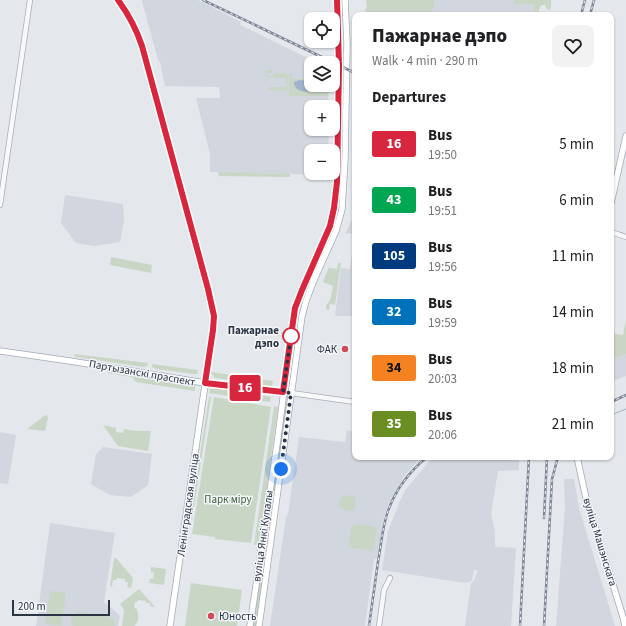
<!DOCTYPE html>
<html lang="en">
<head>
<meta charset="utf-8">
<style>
	:root { --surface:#fff; --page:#f2f2f2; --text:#202124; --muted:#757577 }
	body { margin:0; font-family:"Source Sans 3",sans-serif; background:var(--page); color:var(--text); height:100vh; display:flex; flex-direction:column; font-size:15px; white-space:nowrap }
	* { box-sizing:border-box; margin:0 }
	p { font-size:13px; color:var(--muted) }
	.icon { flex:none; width:22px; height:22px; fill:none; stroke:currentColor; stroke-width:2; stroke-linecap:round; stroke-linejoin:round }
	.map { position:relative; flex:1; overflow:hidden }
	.sheet { position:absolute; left:352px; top:12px; width:262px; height:448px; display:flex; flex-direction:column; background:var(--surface); border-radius:8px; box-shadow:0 1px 3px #0004 }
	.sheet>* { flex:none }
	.badge { padding:0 8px; border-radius:3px; font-size:14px; line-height:26px }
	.buttons { position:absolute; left:304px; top:12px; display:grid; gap:8px }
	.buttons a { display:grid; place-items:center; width:36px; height:36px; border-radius:8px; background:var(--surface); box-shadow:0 1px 3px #0004; font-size:20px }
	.scale { position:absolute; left:12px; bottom:10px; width:98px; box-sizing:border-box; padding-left:4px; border:2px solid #2b3445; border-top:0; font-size:11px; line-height:14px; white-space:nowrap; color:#2b3445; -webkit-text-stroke:3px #f4f6f9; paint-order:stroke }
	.you { position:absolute; width:20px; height:20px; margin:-10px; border:3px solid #fff; border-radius:50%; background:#1a73e8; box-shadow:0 0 0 6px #1a73e833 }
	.map>.badge { position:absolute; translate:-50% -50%; box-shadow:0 0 0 2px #fff }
	h2 { padding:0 20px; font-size:15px; line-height:36px }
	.round { display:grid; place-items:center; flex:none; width:42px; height:42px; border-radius:8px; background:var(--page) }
	.overview { display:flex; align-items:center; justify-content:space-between; height:68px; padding:0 20px }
	h1 { font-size:19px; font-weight:800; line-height:30px }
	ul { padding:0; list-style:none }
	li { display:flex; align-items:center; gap:12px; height:56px; padding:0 20px }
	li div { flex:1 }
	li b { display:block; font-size:15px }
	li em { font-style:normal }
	li .badge { min-width:44px; font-weight:700; text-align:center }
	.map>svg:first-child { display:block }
	.built { fill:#d2d6de }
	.green { fill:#c9d6c5 }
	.water { fill:#9fb4cc }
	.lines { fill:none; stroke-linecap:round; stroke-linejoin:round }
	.stream { stroke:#9fb4cc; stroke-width:1 }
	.minor-casing { stroke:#a9aeb7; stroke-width:6 }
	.major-casing { stroke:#a3abb8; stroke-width:7 }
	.minor { stroke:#f7f8fa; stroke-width:4.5 }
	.major { stroke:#fff; stroke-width:5.5 }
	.rail-casing { stroke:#7d8696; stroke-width:2.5 }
	.rail { stroke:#f4f6f9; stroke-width:1; stroke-dasharray:3; stroke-linecap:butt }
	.line-casing { stroke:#fff; stroke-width:9 }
	.line { stroke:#d7263d; stroke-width:6 }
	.walk { stroke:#2b3445; stroke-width:4; stroke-dasharray:0 7.2 }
	.stop-dot { fill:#fff; stroke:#d7263d; stroke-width:2 }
	.poi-dot { fill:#d1495b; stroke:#f4f6f9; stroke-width:1.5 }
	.labels { text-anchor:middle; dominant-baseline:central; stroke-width:3; stroke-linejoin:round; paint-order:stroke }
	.stop-label { font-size:11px; font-weight:bold; fill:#2b3445; stroke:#f4f6f9; text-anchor:end }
	.poi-label { font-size:11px; fill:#2b3445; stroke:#f4f6f9; text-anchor:end }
	.street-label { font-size:11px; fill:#2b3445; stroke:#f4f6f9 }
	.park-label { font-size:11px; fill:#3f6138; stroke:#f4f6f9 }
</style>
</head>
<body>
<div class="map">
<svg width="626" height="626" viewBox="0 0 626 626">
	<rect width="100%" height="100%" fill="#e4e7ec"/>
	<path class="built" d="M142 0H198L241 22 240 25 242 26 318 63H311V85H329L328 107H311V129H329L328 151H311V173H327V175L210 172V154L196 98H220L219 87 165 86 160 62 158 60 142 1Z
		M434 0H514V4H533L535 15H432V8H434Z
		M65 195 123 204 124 220 120 242 94 246 76 243 61 223Z
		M355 220V316H335L341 268 350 269 355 234 349 233 345 234 351 221Z
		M626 354V376L611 382V360Z
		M347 430 355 432V457H421L403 478 389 503 384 517 377 559H374L365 626H270L286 517 288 514 299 437 345 442Z
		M0 432 16 435 8 484 0 483Z
		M103 447 152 454 148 485 131 497 110 495 91 484 96 454Z
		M433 457H519V470L498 471 491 514 495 531V547L516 548 511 626H465L471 583 474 581 478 570H474L472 580 470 582 465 583 382 570 388 531 400 501 406 489Z
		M564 479H574L579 508 615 626H556L565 507Z
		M50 523 115 533 104 602 117 613 120 616 118 626H36Z"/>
	<path class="green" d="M366 0H434V8L432 9V15H359L366 14 365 9 367 8Z
		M514 0H551V6L550 10 547 9 545 5H542C539 8 538 11 540 15H535L533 4H514Z
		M266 70H274L271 73H267V76H273V74L276 73H287L288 79 287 91 269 90V87H286V78L266 77Z
		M341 71H343L341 177 340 203H339L341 177 340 153Z
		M291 73 293 79H311V81L299 80 294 82V84L327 87V85H328V96H289V74Z
		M218 172 290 174V177L219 176Z
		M111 257 152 265 151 273 110 265Z
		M338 263H341L335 305 330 304 329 310 326 309V305C332 301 331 292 333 286L323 282 330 264 329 268 337 269Z
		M626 320V354L611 360V333L623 335Z
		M74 354 148 363 147 366 144 367 76 357 74 355Z
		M152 364 198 370 197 374H193L157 369 153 368 152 366Z
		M110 370 195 383V391L136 382 132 377 108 373Z
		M211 372 273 381 272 386 215 378 212 374Z
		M212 387H215C234 390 252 394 271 397L270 402 209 393 210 389Z
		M209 397H211L192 520 190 519Z
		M214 397 271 407 251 543 215 539V537L192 534Z
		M274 406 278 407 259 544 258 545H254Z
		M285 408H287L256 626H253Z
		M47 415 48 418 45 431 27 429 44 416Z
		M103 425 116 428V432L123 433 124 429 137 431H151L148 451 118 446Z
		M345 495 356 497 355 508 354 510C351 511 346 511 344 510 336 506 338 497 345 495Z
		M359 524 375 527 377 529 374 548 372 551 352 548 349 546 348 544 351 529 354 525Z
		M114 558H116L133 578 131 588 127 587 128 582H125V579L117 578 116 580H113L112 587 110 585Z
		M151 567 166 569 164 585 149 583 150 579H153L154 573 151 572Z
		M191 583 242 590 237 626H185Z
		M139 589 155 607 150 606V603H146V601L138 600 137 602H135L134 608 137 609C138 615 140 622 134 626H122L124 610 120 604Z
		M50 591 66 593 61 626 45 624Z
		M79 612 110 617 114 620 115 626H73C69 620 71 614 79 612Z"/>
	<path class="water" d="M299 80 311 81V85H327V87L326 89C318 93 293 95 294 82Z"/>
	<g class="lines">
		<path class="stream" d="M611 415 626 409"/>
		<g class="minor-casing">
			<path id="minor" d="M0 205 30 0
				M611 232 626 237
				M291 393 355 402
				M379 626 384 590 390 578"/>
		</g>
		<g class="major-casing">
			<path id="major" d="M118 0C129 14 136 29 142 46L214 315 213 330 170 626
				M611 203 626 136
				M0 351 70 361 205 383 287 393
				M577 457 586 498 623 617 625 626
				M250 626 278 437 292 329 295 308 301 290 323 242 330 226 335 208 337 182 339 55 337 0
				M259 626 302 316 306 301 314 280 336 231 342 209 345 159 347 43 345 0"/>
		</g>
		<use href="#minor" class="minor"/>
		<use href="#major" class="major"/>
		<g class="rail-casing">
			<path id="rail" d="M203 0 355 73
				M581 15 585 0
				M590 15 594 0
				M611 402 626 395
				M544 518 547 457
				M369 626C372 605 375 584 378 562 381 546 382 530 387 514 394 492 409 472 427 457
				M520 626 529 457
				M544 626 552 479 558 457"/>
		</g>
		<use href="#rail" class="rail"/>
	</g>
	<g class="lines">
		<g class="line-casing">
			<path id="line" d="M118 0C129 15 136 28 142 46L208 289 214 316 213 330 205 383 283 392 295 308 302 290 330 226 334 208 337 182 339 65 337 0"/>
		</g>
		<use href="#line" class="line"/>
		<path class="walk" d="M281 469 291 393 283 392 291 336"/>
	</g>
	<circle class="stop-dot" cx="291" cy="336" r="8"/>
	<g class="poi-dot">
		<circle cx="345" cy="349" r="4"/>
		<circle cx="211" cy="616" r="4"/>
	</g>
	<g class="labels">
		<g class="stop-label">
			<text x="279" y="330">Пажарнае<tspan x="279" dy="13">дэпо</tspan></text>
		</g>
		<g class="poi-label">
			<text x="337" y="349">ФАК</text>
			<text x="219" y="616" text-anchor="start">Юность</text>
		</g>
		<g class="street-label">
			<text transform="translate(142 373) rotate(10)">Партызанскі праспект</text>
			<text transform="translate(188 505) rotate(-82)">Ленінградская вуліца</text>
			<text transform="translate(263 536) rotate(-82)">вуліца Янкі Купалы</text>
			<text transform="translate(600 542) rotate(73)">вуліца Машэнскага</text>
		</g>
		<g class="park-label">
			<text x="228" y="499">Парк міру</text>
		</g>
	</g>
</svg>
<div class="buttons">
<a><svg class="icon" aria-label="locate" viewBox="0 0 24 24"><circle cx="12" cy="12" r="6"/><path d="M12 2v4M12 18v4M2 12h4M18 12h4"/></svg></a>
<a><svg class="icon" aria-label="layers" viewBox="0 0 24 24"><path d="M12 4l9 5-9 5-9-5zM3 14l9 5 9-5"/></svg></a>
<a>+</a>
<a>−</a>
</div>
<div class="scale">200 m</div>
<div class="you" style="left:281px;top:469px"></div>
<b class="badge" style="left:245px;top:388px;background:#d7263d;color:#fff">16</b>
<section class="sheet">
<div class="overview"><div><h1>Пажарнае дэпо</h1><p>Walk · 4 min · 290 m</p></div><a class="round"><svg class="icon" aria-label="heart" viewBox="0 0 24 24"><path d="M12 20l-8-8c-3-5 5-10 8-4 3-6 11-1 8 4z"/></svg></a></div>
<h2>Departures</h2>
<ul>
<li><span class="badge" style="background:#d7263d;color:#fff">16</span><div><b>Bus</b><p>19:50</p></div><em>5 min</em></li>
<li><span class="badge" style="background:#00a651;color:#fff">43</span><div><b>Bus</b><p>19:51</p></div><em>6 min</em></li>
<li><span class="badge" style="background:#003b80;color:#fff">105</span><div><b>Bus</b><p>19:56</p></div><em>11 min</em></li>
<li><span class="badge" style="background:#0072bc;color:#fff">32</span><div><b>Bus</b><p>19:59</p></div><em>14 min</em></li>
<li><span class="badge" style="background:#f58220;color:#111">34</span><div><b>Bus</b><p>20:03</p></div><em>18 min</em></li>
<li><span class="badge" style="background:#6b8e23;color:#fff">35</span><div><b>Bus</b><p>20:06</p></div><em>21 min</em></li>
</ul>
</section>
</div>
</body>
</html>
